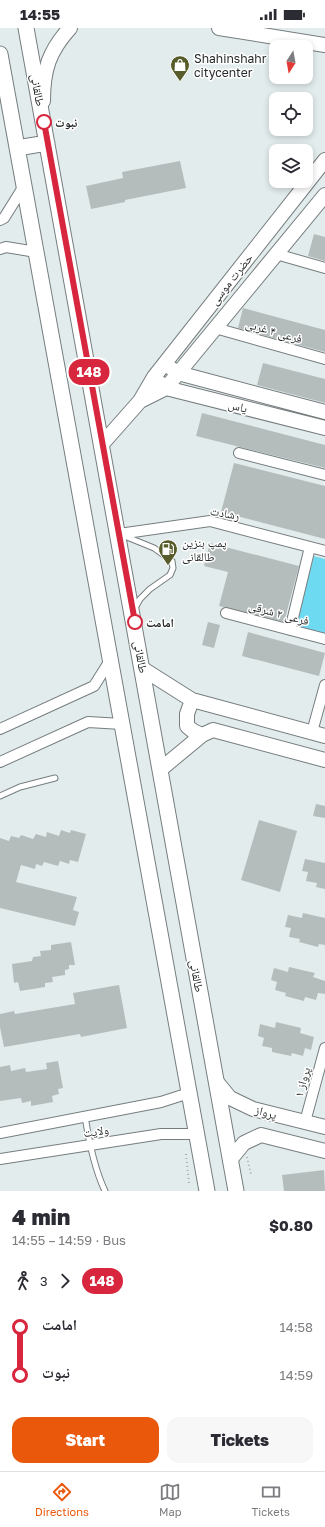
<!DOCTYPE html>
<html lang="en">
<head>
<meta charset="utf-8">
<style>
	:root { --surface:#fff; --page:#f7f7f7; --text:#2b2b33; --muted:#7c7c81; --line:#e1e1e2; --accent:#ea580c }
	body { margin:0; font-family:"Golos Text","Noto Naskh Arabic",sans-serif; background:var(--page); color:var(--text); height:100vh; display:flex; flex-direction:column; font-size:15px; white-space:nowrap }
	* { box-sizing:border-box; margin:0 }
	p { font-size:13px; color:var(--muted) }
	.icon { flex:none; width:22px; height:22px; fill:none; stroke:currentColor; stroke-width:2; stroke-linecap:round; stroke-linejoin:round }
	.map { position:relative; height:1163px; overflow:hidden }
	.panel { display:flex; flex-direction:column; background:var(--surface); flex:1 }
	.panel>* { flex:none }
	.badge { padding:0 8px; border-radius:13px; font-size:14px; line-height:26px }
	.needle { width:26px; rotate:191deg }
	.tools { position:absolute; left:269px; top:12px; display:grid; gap:8px }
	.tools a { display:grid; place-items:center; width:44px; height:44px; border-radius:8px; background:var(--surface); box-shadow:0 2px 6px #0003; font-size:20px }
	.map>.badge { position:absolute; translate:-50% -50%; box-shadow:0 0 0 2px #fff }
	.legs { display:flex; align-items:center; gap:6px; height:44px; padding:0 12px; font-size:13px }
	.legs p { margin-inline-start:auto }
	.summary { display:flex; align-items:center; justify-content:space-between; height:68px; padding:0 12px }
	h1 { font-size:22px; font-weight:800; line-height:30px }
	.action { display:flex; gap:8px; margin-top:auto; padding:8px 12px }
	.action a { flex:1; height:46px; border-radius:12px; background:var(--accent); color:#fff; font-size:16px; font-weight:800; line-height:46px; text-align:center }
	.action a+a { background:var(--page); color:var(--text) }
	ul { padding:0 12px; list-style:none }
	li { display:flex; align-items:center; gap:14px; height:48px; font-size:15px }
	li i { display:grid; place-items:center; width:6px; height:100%; margin:0 5px; background:currentColor }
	li i::after { content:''; width:10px; height:10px; margin:-5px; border:3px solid; border-radius:50%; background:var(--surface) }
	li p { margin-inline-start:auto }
	li:first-child i { background:linear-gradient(#0000 50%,currentColor 0) }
	li:last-child i { background:linear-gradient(currentColor 50%,#0000 0) }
	.status { display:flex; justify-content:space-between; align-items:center; height:28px; padding:0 20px; background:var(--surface); direction:ltr }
	.status svg { height:11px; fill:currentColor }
	.dock { display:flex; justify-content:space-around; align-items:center; height:56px; border-top:1px solid var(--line); background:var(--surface); font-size:11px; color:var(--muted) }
	.dock a { display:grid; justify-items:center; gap:2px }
	.dock .active { color:var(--accent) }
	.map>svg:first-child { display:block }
	.green { fill:#6edaf1 }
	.building { fill:#b5bdbc }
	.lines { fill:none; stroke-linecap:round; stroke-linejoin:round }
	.lane-casing { stroke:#767d7f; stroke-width:7 }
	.street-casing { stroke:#767d7f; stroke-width:12 }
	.secondary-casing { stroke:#767d7f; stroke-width:16 }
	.primary-casing { stroke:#767d7f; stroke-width:17 }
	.path { stroke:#a5acad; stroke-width:2; stroke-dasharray:1 3; stroke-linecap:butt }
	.lane { stroke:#fff; stroke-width:5 }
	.street { stroke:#fff; stroke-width:10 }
	.secondary { stroke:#fff; stroke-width:14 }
	.primary { stroke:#fff; stroke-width:15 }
	.line-1-casing { stroke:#fff; stroke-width:9 }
	.line-1 { stroke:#d7263d; stroke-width:6 }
	.stop-1-dot { fill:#fff; stroke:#d7263d; stroke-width:2 }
	.labels { text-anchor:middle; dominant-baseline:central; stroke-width:3; stroke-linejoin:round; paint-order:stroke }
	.poi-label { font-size:12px; fill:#26292a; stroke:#fff; text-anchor:start }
	.street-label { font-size:12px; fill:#26292a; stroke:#fff }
	.stop-label { font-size:12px; font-weight:bold; fill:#26292a; stroke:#fff; text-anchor:start }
</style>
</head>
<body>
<div class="status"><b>14:55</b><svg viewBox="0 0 49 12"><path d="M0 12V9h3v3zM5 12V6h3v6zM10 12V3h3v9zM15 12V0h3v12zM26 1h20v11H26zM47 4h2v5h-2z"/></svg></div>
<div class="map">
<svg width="325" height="1163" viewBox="0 0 325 1163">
	<rect width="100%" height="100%" fill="#e3eced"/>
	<path class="green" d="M314 528 325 531V606L295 598Z"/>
	<path class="building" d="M180 133 186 160 125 172V174L91 181 86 158 123 150 122 144Z
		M314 206 325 209V233L308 228Z
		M243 280 325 302V324L238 300Z
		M263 335 325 351V375L257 357Z
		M202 385 325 417V440L196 408Z
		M234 435 325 458V511L221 484Z
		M210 515 299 538 284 594 219 578 228 544 204 538Z
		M208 594 220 597 214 620 202 617Z
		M248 604 325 625 319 648 242 628Z
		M316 776 325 778V790L313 788Z
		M259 792 297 803 280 864 241 852Z
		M61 802 70 805 71 802 86 806 78 834 70 832 69 836 60 833 58 838 44 834 42 838 36 836 35 841 21 837 16 854 77 869 73 882 79 884 75 898 0 880V810L9 813 11 808 19 810 21 807 33 811 36 806 46 809 47 804 59 808Z
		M305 831 325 835V861L316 859 317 855 306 853 308 844 302 843Z
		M303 885 325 890V917L319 916 318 919 299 914 300 911 289 909 291 900 285 899 288 887 302 890Z
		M71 914 75 937H69V941L65 942V947L52 949 53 954 45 955V959L20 963 18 954 14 955 12 936 32 933 33 929 41 928 40 923 51 922V917Z
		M289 939 315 945 313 949 325 953V966L318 965 316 972 305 969 304 973 285 968 286 965 275 962 277 954 271 952 274 940 288 944Z
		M119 957 127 1000 81 1009 80 1006 4 1019 0 999V986L14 983 15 986 75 976 73 965Z
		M276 994 301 1000 300 1005 314 1009 311 1022 305 1020 303 1028 292 1025 291 1028 272 1024V1020L262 1018 264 1010 258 1008 260 996 275 1000Z
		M58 1033 63 1060 58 1061 59 1066 52 1068 53 1074 31 1078V1073L22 1075 21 1070 0 1073V1039L10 1037 11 1043 25 1040 26 1044 47 1041 46 1035Z
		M324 1142 325 1163H284L282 1147Z"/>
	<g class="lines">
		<g class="lane-casing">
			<path id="lane" d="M122 507 154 520 172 533 173 540 170 547 150 561 140 571 135 580
				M0 768 20 759 55 750
				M85 1088C89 1114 94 1140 105 1163"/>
		</g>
		<g class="street-casing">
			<path id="street" d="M0 192 4 190 24 158
				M0 221 6 219 36 224
				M276 226 325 240
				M215 300 325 331
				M239 425 325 447
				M119 506 210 493 325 523
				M226 585 325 611
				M290 602 310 519
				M0 701 94 658 111 631
				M312 704 325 657
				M0 734 88 694 122 696
				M305 1094 325 1020
				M0 1105 161 1074 189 1065
				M0 1131 161 1106H196"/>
		</g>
		<g class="secondary-casing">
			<path id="secondary" d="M219 0 325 17
				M43 73C43 42 49 23 70 0
				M172 341 178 345 325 384
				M160 355 166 360 325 400
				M140 373 166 360 325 167
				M102 416 140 373 154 349 325 132
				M143 641 192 672 325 708
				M192 672 187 686V698L193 703 202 707
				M161 741 202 707 213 702 325 732
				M216 1053 230 1070 253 1081 325 1099
				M230 1132 244 1115 261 1107 325 1123"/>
		</g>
		<g class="primary-casing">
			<path id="primary" d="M26 0 236 1163
				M0 26 207 1163
				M17 120 47 115"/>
		</g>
		<path class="path" d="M186 1126 189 1155
			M247 1129 251 1146"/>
		<use href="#lane" class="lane"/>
		<use href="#street" class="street"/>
		<use href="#secondary" class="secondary"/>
		<use href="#primary" class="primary"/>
	</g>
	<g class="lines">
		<g class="line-1-casing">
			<path id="line-1" d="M44 94 135 594"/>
		</g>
		<use href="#line-1" class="line-1"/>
	</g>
	<defs>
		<g id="shop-pin" transform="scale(1)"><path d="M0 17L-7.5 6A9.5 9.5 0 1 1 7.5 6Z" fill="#585c2a" stroke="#fff"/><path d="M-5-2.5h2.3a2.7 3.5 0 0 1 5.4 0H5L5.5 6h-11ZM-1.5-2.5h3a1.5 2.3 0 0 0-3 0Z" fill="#fff"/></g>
		<g id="fuel-pin" transform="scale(1)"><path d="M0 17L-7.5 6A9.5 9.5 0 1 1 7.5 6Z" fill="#585c2a" stroke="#fff"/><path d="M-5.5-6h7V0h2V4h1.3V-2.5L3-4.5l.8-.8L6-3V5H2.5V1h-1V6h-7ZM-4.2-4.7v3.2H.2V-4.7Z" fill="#fff"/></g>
	</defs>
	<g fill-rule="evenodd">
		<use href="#shop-pin" x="180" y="37"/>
		<use href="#fuel-pin" x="168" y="521"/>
	</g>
	<g class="stop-1-dot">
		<circle cx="44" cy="94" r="7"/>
		<circle cx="135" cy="594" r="7"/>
	</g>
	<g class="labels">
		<g class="poi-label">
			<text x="194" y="30">Shahinshahr<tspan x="194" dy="14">citycenter</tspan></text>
			<text x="182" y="514">پمپ بنزین<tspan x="182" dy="14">طالقانی</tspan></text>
		</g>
		<g class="street-label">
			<text transform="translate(38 62) rotate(80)">طالقانی</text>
			<text transform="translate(231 251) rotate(-52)">حضرت موسی</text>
			<text transform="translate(274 303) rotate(16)">فرعی ۴ غربی</text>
			<text transform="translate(238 378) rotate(14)">یاس</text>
			<text transform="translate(225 485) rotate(10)">رشادت</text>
			<text transform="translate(279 585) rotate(15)">فرعی ۲ شرقی</text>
			<text transform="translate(141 629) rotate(80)">طالقانی</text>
			<text transform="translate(197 948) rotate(80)">طالقانی</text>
			<text transform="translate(302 1054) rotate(-75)">پرواز ۱</text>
			<text transform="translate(266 1084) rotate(15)">پرواز</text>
			<text transform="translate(96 1103) rotate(-8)">ولایت</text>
		</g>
		<g class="stop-label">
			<text x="55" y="94">نبوت</text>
			<text x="146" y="594">امامت</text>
		</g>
	</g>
</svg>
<div class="tools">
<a><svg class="needle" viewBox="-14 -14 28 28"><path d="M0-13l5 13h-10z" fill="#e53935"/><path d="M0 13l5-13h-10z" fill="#7c7c81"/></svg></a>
<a><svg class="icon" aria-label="locate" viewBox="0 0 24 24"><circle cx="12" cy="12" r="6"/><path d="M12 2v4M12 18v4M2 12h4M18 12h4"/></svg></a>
<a><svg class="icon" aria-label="layers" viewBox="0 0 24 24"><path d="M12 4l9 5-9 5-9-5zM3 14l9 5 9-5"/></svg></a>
</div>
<b class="badge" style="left:89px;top:344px;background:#d7263d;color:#fff">148</b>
</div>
<section class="panel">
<div class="summary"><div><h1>4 min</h1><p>14:55 – 14:59 · Bus</p></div><b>$0.80</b></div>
<div class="legs"><svg class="icon" aria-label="walk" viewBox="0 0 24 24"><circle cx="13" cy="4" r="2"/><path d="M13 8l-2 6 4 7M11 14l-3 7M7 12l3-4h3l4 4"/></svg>3<svg class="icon" aria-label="forward" viewBox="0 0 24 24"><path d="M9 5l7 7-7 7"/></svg><b class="badge" style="background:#d7263d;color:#fff">148</b></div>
<ul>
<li><i style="color:#d7263d"></i><b>امامت</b><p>14:58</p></li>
<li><i style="color:#d7263d"></i><b>نبوت</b><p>14:59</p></li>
</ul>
<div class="action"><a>Start</a><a>Tickets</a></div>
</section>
<nav class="dock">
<a class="active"><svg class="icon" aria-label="directions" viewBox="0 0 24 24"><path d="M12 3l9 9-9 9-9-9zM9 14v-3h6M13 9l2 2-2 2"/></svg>Directions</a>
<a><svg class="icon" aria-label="map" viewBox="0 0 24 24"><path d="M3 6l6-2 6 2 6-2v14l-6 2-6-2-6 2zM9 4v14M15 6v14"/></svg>Map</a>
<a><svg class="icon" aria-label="tickets" viewBox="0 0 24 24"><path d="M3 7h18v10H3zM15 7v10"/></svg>Tickets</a>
</nav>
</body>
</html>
